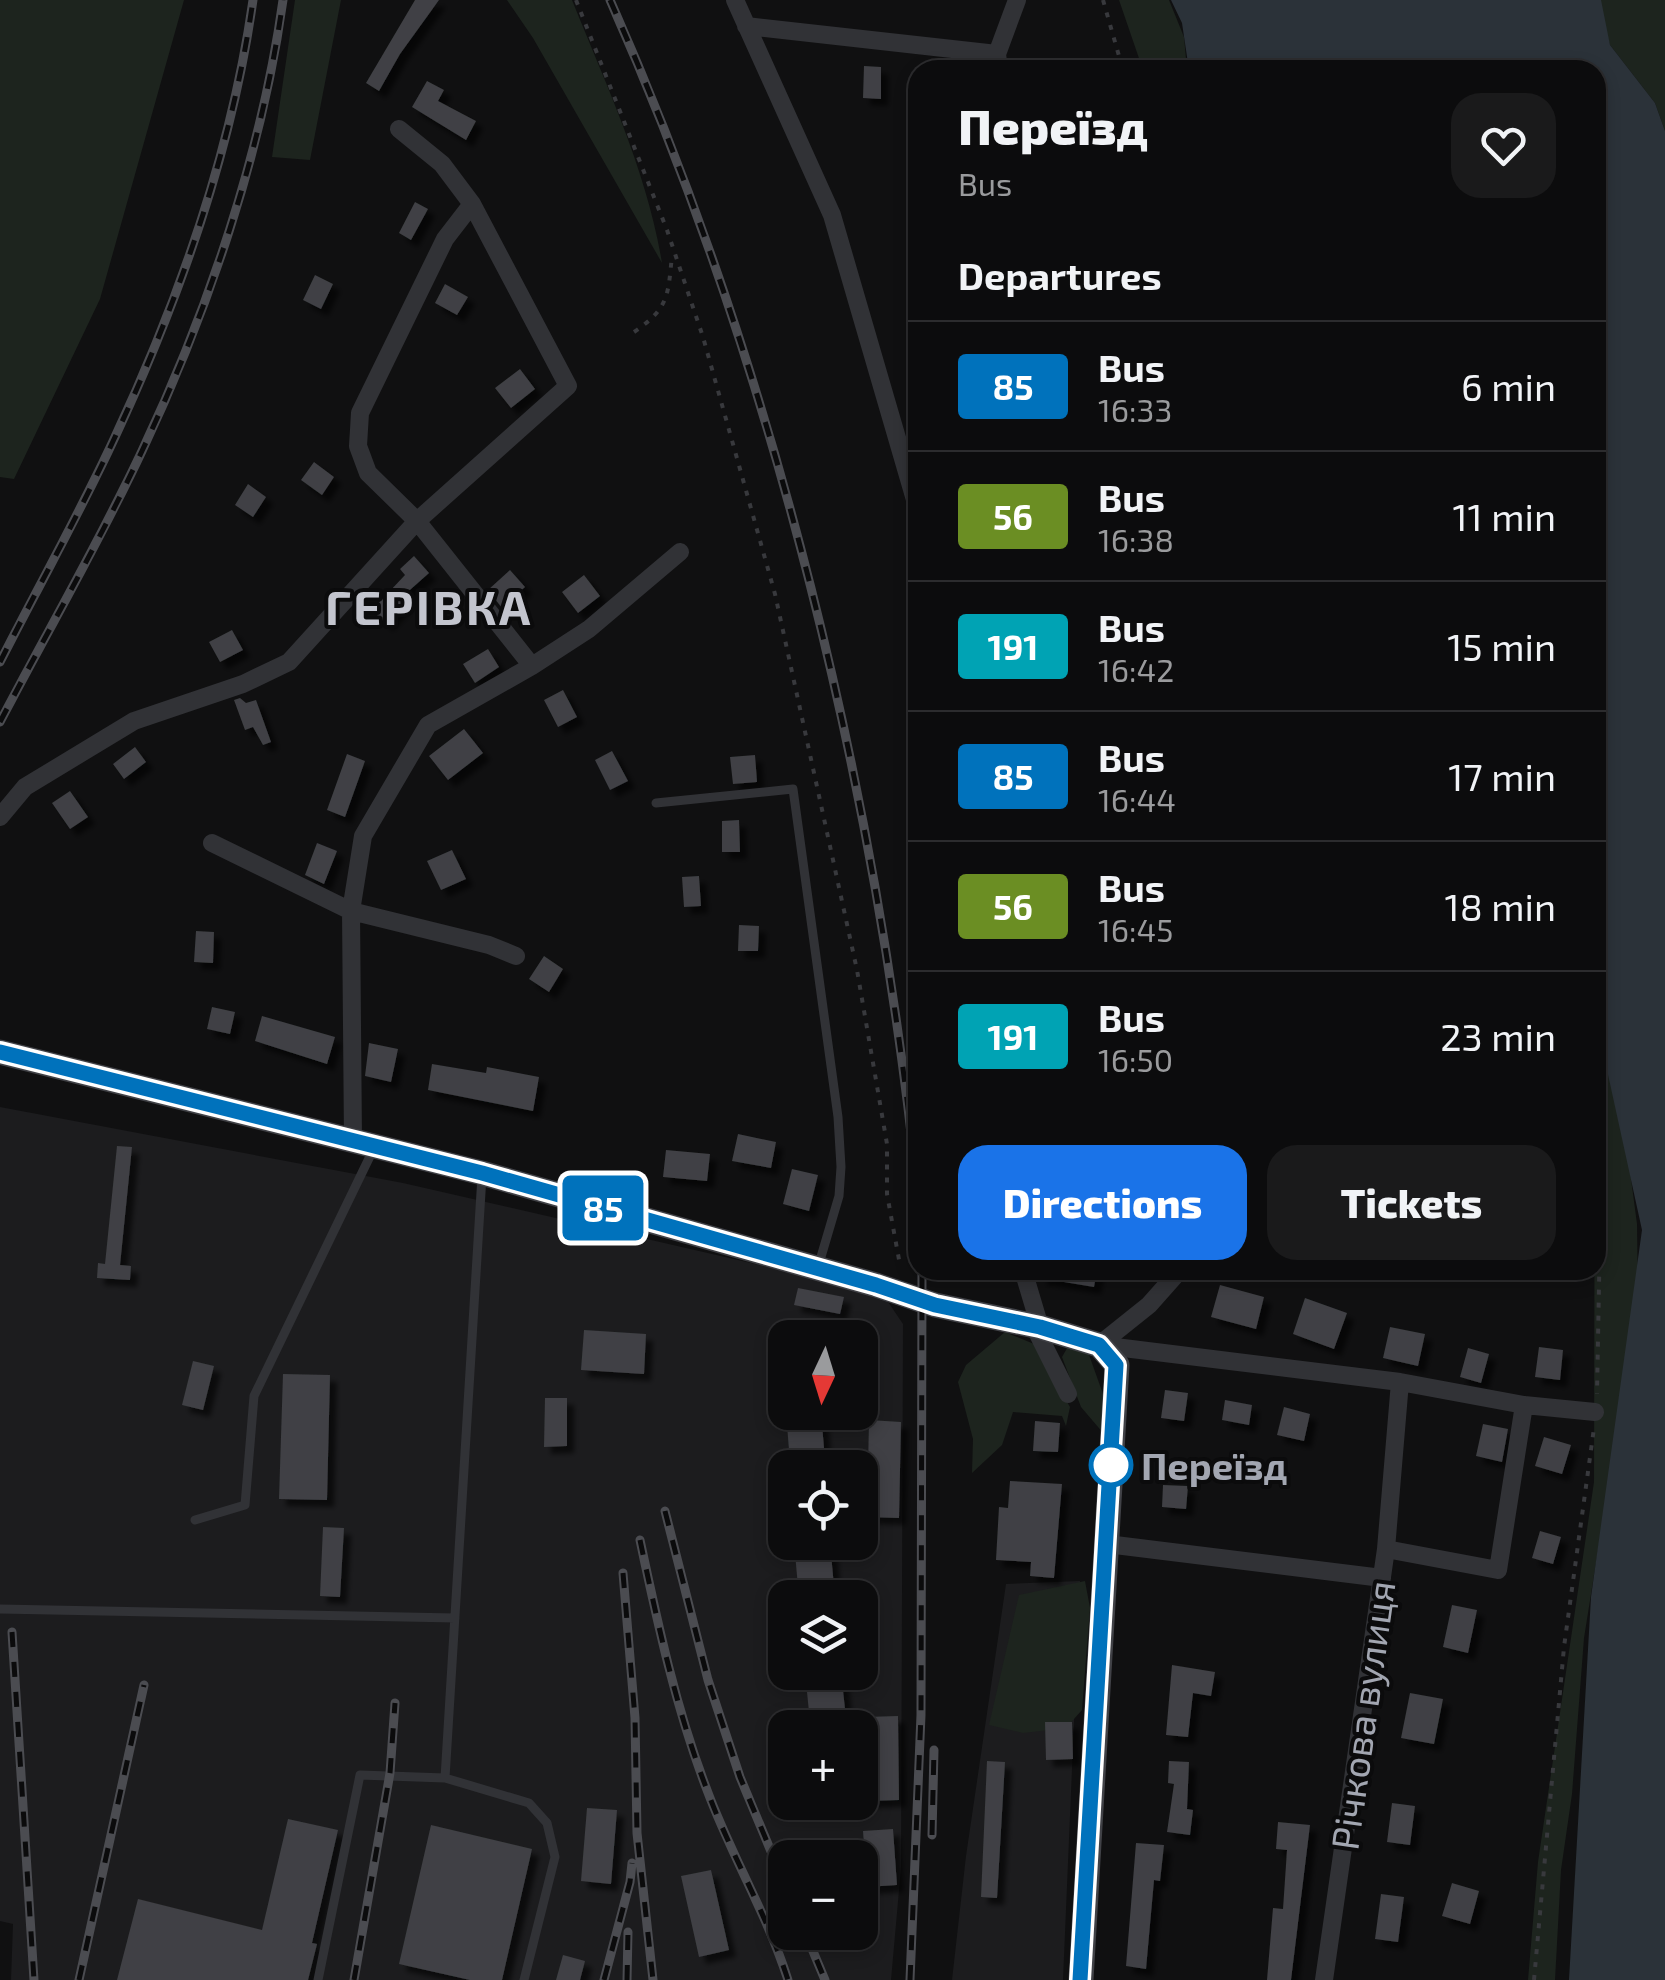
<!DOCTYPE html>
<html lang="en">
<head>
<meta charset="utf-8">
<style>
	:root { --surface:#0c0c0d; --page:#1a1a1b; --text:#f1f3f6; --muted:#9a9b9d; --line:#2c2c2e; --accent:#1a73e8 }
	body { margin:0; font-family:"Exo 2",sans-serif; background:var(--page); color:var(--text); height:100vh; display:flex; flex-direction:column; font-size:38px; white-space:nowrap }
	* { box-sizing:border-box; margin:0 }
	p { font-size:32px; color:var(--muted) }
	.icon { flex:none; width:55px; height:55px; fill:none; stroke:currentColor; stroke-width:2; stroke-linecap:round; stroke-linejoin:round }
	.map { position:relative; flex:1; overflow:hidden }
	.sheet { position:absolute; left:908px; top:60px; width:698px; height:1220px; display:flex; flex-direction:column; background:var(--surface); border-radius:30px; box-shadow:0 5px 15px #0003,0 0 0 2px var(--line) }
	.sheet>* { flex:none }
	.badge { padding:0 20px; border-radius:8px; font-size:35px; line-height:65px }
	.needle { width:65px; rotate:184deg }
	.fabs { position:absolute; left:768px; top:1320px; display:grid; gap:20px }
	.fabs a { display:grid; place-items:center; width:110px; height:110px; border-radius:20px; background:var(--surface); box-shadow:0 5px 15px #0003,0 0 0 2px var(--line); font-size:50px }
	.map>.badge { position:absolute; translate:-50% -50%; box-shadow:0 0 0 5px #fff }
	h2 { padding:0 50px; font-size:38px; line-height:90px }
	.round { display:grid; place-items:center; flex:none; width:105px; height:105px; border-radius:30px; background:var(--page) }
	.overview { display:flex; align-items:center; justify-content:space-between; height:170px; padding:0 50px }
	h1 { font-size:48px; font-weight:800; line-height:75px }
	.cta { display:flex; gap:20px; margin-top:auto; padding:20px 50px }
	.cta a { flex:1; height:115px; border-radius:30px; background:var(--accent); color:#fff; font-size:40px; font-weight:800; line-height:115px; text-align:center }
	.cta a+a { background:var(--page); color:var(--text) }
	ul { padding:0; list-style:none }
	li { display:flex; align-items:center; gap:30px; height:130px; padding:0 50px; border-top:2px solid var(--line) }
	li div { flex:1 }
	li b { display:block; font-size:38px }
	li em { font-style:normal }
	li .badge { min-width:110px; font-weight:700; text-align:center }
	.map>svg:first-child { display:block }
	.built { fill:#1c1c1e; fill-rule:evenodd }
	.green { fill:#1d241e }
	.water { fill:#2b3239 }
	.building { fill:#3f4044; filter:url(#shadow) }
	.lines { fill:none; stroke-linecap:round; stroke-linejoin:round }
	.path { stroke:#38393d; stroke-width:4; stroke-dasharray:5 8; stroke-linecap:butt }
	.lane { stroke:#313236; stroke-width:9 }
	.street { stroke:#313236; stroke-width:18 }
	.secondary { stroke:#404146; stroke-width:25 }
	.rail-casing { stroke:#4b4c51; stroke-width:9 }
	.rail { stroke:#0b0b0c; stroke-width:5; stroke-dasharray:15; stroke-linecap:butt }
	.line-casing { stroke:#fff; stroke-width:22 }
	.line { stroke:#0072bc; stroke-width:15 }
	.stop-dot { fill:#fff; stroke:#0072bc; stroke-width:5 }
	.labels { text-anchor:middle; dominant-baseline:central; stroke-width:8; stroke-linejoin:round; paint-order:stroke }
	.stop-label { font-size:38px; font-weight:bold; fill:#a2a6b1; stroke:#0b0b0c; text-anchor:start }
	.street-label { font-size:38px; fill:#a2a6b1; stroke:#0b0b0c }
	.district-label { font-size:48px; font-weight:bold; letter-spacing:2.5px; fill:#c3c5ce; stroke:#0b0b0c }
</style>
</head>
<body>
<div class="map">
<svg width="1665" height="1980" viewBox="0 0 1665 1980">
	<defs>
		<filter id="shadow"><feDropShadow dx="7" dy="7" stdDeviation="2.5" flood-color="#0009"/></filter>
	</defs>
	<rect width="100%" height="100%" fill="#101011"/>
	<path class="built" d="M0 1107 403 1183 882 1293 903 1324 901 1868 891 1980H11L13 1924 0 1921ZM785 1338H860V1412H785ZM785 1468H860V1542H785ZM785 1598H860V1672H785ZM785 1728H860V1802H785ZM785 1858H860V1932H785Z
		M1080 1581 1063 1980H952L966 1856 1006 1584Z"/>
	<path class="green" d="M0 0H184L100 299 14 479 0 477Z
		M295 0H341L310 160 272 157Z
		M507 0H572C606 85 647 171 662 263L533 38Z
		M1119 0H1169L1184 37 1187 70H1143Z
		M1597 0H1665V131L1655 103 1610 45Z
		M1595 997 1616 1066 1637 1224 1638 1299 1584 1638 1572 1794 1561 1870 1555 1980H1528L1538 1862 1594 1482Z
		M1005 1332 1034 1344 1070 1407 1066 1426 1062 1416 1013 1412 1002 1445 972 1473 973 1439 958 1382 966 1365Z
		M1070 1343 1088 1352 1103 1394 1104 1434 1081 1407 1062 1357Z
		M1085 1581 1090 1608 1082 1710 1066 1728 1023 1733 989 1725 1019 1595Z"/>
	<path class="water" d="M1171 0H1601L1610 45 1655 103 1665 131V1980H1569L1591 1597 1642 1230 1595 1015V70H1189L1182 23Z"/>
	<path class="building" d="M415 0H439L400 54 379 91 366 83Z
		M864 66 881 67V99L863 98Z
		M427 81 444 90 438 101 476 121 466 140 412 107Z
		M415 202 428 209 411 240 399 233Z
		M315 275 333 284 321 309 303 300Z
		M445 284 468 297 457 315 435 303Z
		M520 369 535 389 511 408 495 388Z
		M314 462 334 477 322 495 301 480Z
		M248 484 266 497 253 517 235 505Z
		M414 556 429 573 402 597 407 602 386 624 372 610 405 575 400 569Z
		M510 570 525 587 502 608 488 590Z
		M584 575 600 596 578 613 562 592Z
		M232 630 243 650 220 662 209 642Z
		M488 649 499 667 475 683 463 664Z
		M563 690 577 717 558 727 544 700Z
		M240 698 246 703 256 700 271 742 263 745 253 727 245 730 234 700Z
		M464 729 483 753 448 780 429 756Z
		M135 747 146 762 124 779 113 764Z
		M612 751 628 781 610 790 595 760Z
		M347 754 365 761 345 817 327 810Z
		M755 755 757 782 733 784 730 757Z
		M70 791 88 817 70 829 52 803Z
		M739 820 740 852H722V821Z
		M317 843 337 851 324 884 305 875Z
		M452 850 466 879 441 890 427 861Z
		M699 876 701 906 684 907 682 877Z
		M739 925 759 926 758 951H738Z
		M196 931 214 932 213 963 194 962Z
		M544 956 563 969 549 992 529 979Z
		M212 1007 235 1012 230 1034 207 1029Z
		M262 1016 335 1037 327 1064 255 1041Z
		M369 1043 398 1049 391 1082 365 1076Z
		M432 1064 486 1073 487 1067 539 1077 533 1111 428 1090Z
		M738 1134 776 1142 771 1168 732 1161Z
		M117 1146 132 1147 120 1265 131 1266 130 1280 97 1278 98 1263 105 1264Z
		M666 1150 710 1154 707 1181 663 1177Z
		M792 1169 818 1175 809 1211 783 1204Z
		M1041 1270H1097L1094 1287 1040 1278Z
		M1220 1285 1264 1297 1256 1329 1211 1317Z
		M798 1288 844 1297 840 1314 794 1305Z
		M1305 1298 1347 1313 1334 1349 1293 1334Z
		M1390 1327 1425 1334 1418 1366 1383 1358Z
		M584 1330 646 1334 644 1374 581 1370Z
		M1539 1347 1563 1350 1560 1380 1535 1377Z
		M1468 1348 1489 1354 1481 1383 1460 1377Z
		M193 1361 214 1366 203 1410 182 1405Z
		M283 1374 330 1375 327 1500 279 1499Z
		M1165 1390 1188 1393 1184 1421 1161 1418Z
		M545 1398H567V1446L544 1447Z
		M1225 1400 1252 1405 1249 1425 1222 1420Z
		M1284 1407 1310 1414 1304 1441 1277 1435Z
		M786 1412H821L824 1448 789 1450Z
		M869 1420 901 1422 899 1518 867 1517Z
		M1035 1421 1060 1423 1058 1452 1033 1451Z
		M1483 1424 1508 1429 1502 1462 1476 1456Z
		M1544 1437 1571 1445 1562 1474 1535 1466Z
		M1010 1481 1062 1484 1054 1578 1030 1576 1031 1562 996 1560 999 1507 1008 1508Z
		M1163 1485 1188 1486 1186 1509 1162 1507Z
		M323 1527 344 1528 340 1597 320 1596Z
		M1540 1531 1561 1537 1553 1564 1532 1558Z
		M794 1542H830L835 1598H799Z
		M1452 1605 1477 1610 1468 1653 1443 1647Z
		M1172 1665 1215 1672 1211 1696 1193 1693 1188 1737 1166 1735Z
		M805 1672H841L845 1709 809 1712Z
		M1410 1693 1443 1699 1434 1744 1401 1738Z
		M898 1716 899 1800 867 1801 866 1717Z
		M1045 1722H1072L1073 1759 1046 1760Z
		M987 1761 1005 1762 997 1898 981 1897Z
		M1169 1761 1189 1762 1187 1809 1193 1810 1190 1835 1167 1832 1174 1784 1168 1783Z
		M1392 1803 1415 1806 1410 1845 1387 1842Z
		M587 1808 617 1810 611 1884 581 1881Z
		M288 1819 338 1830 312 1943 317 1944 308 1980H117L138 1899 262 1930Z
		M1278 1822 1310 1825 1291 1980H1267L1273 1908 1283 1909 1287 1850 1276 1849Z
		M431 1825 532 1849 502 1980H470L399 1964Z
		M893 1829 897 1885 867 1887 863 1831Z
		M1136 1843 1164 1845 1160 1881 1154 1880 1146 1969 1126 1966Z
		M711 1870 729 1950 699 1957 681 1876Z
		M1452 1883 1479 1891 1470 1924 1442 1916Z
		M1381 1894 1404 1897 1398 1942 1375 1939Z
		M563 1955 585 1961 580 1980H556Z"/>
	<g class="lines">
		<path class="path" d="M576 0 667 230 703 337 775 594 857 970 887 1144V1194L900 1265
			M1103 0 1123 70
			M634 332C669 308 668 296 672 255
			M1595 1199 1600 1231 1597 1394
			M1534 1980 1564 1647 1594 1428"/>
		<path class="lane" d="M656 803 793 789 838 1117 841 1167 839 1196 818 1267
			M482 1176 445 1778 529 1803 547 1823 555 1857 524 1980
			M195 1520 245 1505 254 1396 374 1148
			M0 1609 455 1618
			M318 1980 360 1775 445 1778"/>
		<path class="street" d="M735 0 832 215 918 510
			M746 26 997 54
			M999 70 997 54 1017 0
			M472 204 445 239 360 413 358 446 368 473 417 521 532 666
			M0 817 25 787 134 721 243 684 289 662 417 521 568 386 472 204 442 164 399 129
			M212 843 351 911 489 945 516 956
			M353 1140 351 911 363 836 428 725 532 666 589 629 680 552
			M1023 1270 1040 1327
			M1034 1326 1068 1394
			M1099 1345 1400 1382 1524 1405 1595 1412
			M1099 1345 1149 1305 1180 1270
			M1107 1544 1382 1578
			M1386 1549 1498 1570 1524 1405
			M1324 1980 1386 1549 1400 1382"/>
		<path class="secondary" d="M0 1052 482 1173 876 1285 935 1305 1040 1327 1099 1345 1117 1365 1081 1980"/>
		<g class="rail-casing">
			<path id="rail" d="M610 0C775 371 877 793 918 1197
				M0 662C38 587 80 513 115 437 179 300 232 150 253 0
				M0 722C47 632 99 543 142 451 208 311 262 153 283 0
				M665 1511 708 1680 740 1777 785 1885
				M640 1540C658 1625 676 1709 707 1790 731 1855 767 1914 788 1980
				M623 1573 635 1718 637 1833 653 1980
				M12 1632 34 1980
				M932 1835 934 1750
				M805 1932 825 1980
				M79 1980 144 1685
				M354 1980 390 1773 395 1703
				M604 1980 630 1882 632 1863
				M627 1980 628 1932
				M910 1980 921 1715 922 1270"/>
		</g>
		<use href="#rail" class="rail"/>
	</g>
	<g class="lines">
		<g class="line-casing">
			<path id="line" d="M0 1052 482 1173 876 1285 935 1305 1040 1327 1099 1345 1116 1365 1080 1980"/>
		</g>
		<use href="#line" class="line"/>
	</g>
	<circle class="stop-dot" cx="1111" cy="1465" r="20"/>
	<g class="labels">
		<g class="stop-label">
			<text x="1141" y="1465">Переїзд</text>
		</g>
		<g class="street-label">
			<text transform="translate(1362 1715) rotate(-82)">Річкова вулиця</text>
		</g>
		<g class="district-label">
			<text x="429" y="606">ГЕРІВКА</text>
		</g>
	</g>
</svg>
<div class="fabs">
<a><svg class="needle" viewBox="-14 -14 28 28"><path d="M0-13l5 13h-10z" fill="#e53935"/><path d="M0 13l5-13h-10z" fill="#9a9b9d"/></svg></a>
<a><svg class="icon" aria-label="locate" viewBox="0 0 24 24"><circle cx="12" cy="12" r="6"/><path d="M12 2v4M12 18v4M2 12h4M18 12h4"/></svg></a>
<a><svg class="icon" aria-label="layers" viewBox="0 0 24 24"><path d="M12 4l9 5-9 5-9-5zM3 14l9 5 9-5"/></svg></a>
<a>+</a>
<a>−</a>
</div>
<b class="badge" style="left:603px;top:1208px;background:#0072bc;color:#fff">85</b>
<section class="sheet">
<div class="overview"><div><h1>Переїзд</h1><p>Bus</p></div><a class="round"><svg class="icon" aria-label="heart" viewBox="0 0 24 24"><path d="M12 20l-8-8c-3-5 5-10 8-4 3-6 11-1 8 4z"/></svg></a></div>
<h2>Departures</h2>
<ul>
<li><span class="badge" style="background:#0072bc;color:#fff">85</span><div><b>Bus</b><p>16:33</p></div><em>6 min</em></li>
<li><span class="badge" style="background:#6b8e23;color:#fff">56</span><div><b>Bus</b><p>16:38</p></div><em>11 min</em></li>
<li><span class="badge" style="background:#00a3b4;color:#fff">191</span><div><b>Bus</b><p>16:42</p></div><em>15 min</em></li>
<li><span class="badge" style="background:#0072bc;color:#fff">85</span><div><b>Bus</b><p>16:44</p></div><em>17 min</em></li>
<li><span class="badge" style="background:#6b8e23;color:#fff">56</span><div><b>Bus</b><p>16:45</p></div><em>18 min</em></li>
<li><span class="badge" style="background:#00a3b4;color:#fff">191</span><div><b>Bus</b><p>16:50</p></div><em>23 min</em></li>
</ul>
<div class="cta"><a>Directions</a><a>Tickets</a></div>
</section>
</div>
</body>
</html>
